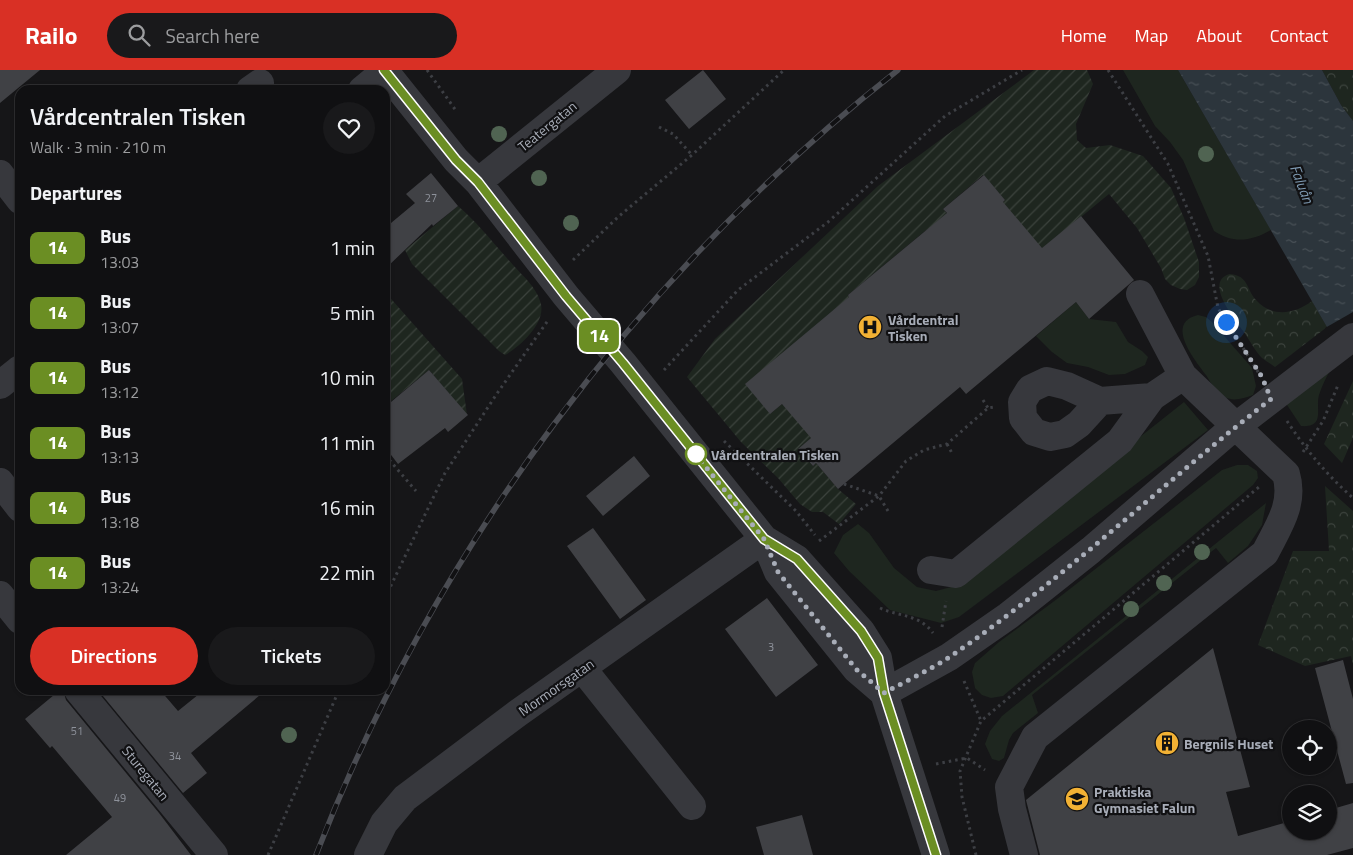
<!DOCTYPE html>
<html lang="en">
<head>
<meta charset="utf-8">
<style>
	:root { --surface:#101012; --page:#19191b; --text:#f1f3f6; --muted:#9c9d9f; --line:#303032; --accent:#d93025 }
	body { margin:0; font-family:"Titillium Web",sans-serif; background:var(--page); color:var(--text); height:100vh; display:flex; flex-direction:column; font-size:19px; white-space:nowrap }
	* { box-sizing:border-box; margin:0 }
	p { font-size:16px; color:var(--muted) }
	.icon { flex:none; width:28px; height:28px; fill:none; stroke:currentColor; stroke-width:2; stroke-linecap:round; stroke-linejoin:round }
	.map { position:relative; flex:1; overflow:hidden }
	.side { position:absolute; left:15px; top:15px; width:375px; height:610px; display:flex; flex-direction:column; background:var(--surface); border-radius:15px; box-shadow:0 1px 4px #0004,0 0 0 1px var(--line) }
	.side>* { flex:none }
	.badge { padding:0 10px; border-radius:8px; font-size:18px; line-height:32px }
	.fabs { position:absolute; left:1282px; top:650px; display:grid; gap:10px }
	.fabs a { display:grid; place-items:center; width:55px; height:55px; border-radius:50%; background:var(--surface); box-shadow:0 1px 4px #0004,0 0 0 1px var(--line); font-size:25px }
	.you { position:absolute; width:25px; height:25px; margin:-12px; border:4px solid #fff; border-radius:50%; background:#1a73e8; box-shadow:0 0 0 8px #1a73e833 }
	.map>.badge { position:absolute; translate:-50% -50%; box-shadow:0 0 0 2px #fff }
	h2 { padding:0 15px; font-size:19px; line-height:45px }
	.round { display:grid; place-items:center; flex:none; width:52px; height:52px; border-radius:26px; background:var(--page) }
	.overview { display:flex; align-items:center; justify-content:space-between; height:85px; padding:0 15px }
	h1 { font-size:24px; font-weight:600; line-height:38px }
	.cta { display:flex; gap:10px; margin-top:auto; padding:10px 15px }
	.cta a { flex:1; height:58px; border-radius:30px; background:var(--accent); color:#fff; font-size:20px; font-weight:600; line-height:58px; text-align:center }
	.cta a+a { background:var(--page); color:var(--text) }
	ul { padding:0; list-style:none }
	li { display:flex; align-items:center; gap:15px; height:65px; padding:0 15px }
	li div { flex:1 }
	li b { display:block; font-size:19px }
	li em { font-style:normal }
	li .badge { min-width:55px; font-weight:700; text-align:center }
	header { display:flex; align-items:center; gap:30px; box-sizing:border-box; height:70px; padding:0 25px; background:var(--accent); color:#fff }
	header strong { font-size:24px }
	nav { display:flex; gap:28px; margin-inline-start:auto; font-size:18px }
	.search { width:350px; height:45px; background:var(--page); display:flex; align-items:center; gap:12px; box-sizing:border-box; padding:0 18px; border-radius:28px; color:var(--muted); font-size:19px }
	.map>svg:first-child { display:block }
	.grass { fill:#1e261f }
	.forest { fill:url(#forest-crowns) }
	.garden { fill:url(#garden-furrows) }
	.water { fill:url(#water-ripples) }
	.pier { fill:#161618 }
	.building { fill:#404145 }
	.lines { fill:none; stroke-linecap:round; stroke-linejoin:round }
	.path { stroke:#3d3f44; stroke-width:3; stroke-dasharray:2.5 4; stroke-linecap:butt }
	.minor { stroke:#37383d; stroke-width:28 }
	.rail-casing { stroke:#4a4c52; stroke-width:5.5 }
	.rail { stroke:#111113; stroke-width:4; stroke-dasharray:11; stroke-linecap:butt }
	.tree { fill:#506452 }
	.line-casing { stroke:#fff; stroke-width:11 }
	.line { stroke:#6b8e23; stroke-width:8 }
	.walk { stroke:#a8adb8; stroke-width:5; stroke-dasharray:0 9 }
	.stop-dot { fill:#fff; stroke:#6b8e23; stroke-width:2.5 }
	.labels { text-anchor:middle; dominant-baseline:central; stroke-width:4.5; stroke-linejoin:round; paint-order:stroke }
	.number-label { font-size:11px; fill:#8e929b }
	.street-label { font-size:14px; fill:#a8adb8; stroke:#111113 }
	.poi-label { font-size:14px; font-weight:bold; fill:#a8adb8; stroke:#111113; text-anchor:start }
	.stop-label { font-size:14px; font-weight:bold; fill:#a8adb8; stroke:#111113; text-anchor:start }
	.water-label { font-size:15px; font-style:italic; fill:#7f9bb3; stroke:#111113 }
</style>
</head>
<body>
<header>
<strong>Railo</strong>
<div class="search"><svg class="icon" aria-label="search" viewBox="0 0 24 24"><circle cx="10" cy="10" r="6"/><path d="M15 15l6 6"/></svg>Search here</div>
<nav><a>Home</a><a>Map</a><a>About</a><a>Contact</a></nav>
</header>
<div class="map">
<svg width="1353" height="785" viewBox="0 0 1353 785">
	<defs>
		<pattern id="forest-crowns" width="20" height="18" patternUnits="userSpaceOnUse" patternTransform="scale(1.25)"><rect width="20" height="18" fill="#1e261f"/><path d="M2 6a3 3 0 1 1 6 0M12 15a3 3 0 1 1 6 0" fill="none" stroke="#3c433d"/></pattern>
		<pattern id="garden-furrows" width="10" height="10" patternUnits="userSpaceOnUse" patternTransform="scale(1.25)"><rect width="10" height="10" fill="#1e261f"/><path d="M-1 1l2-2M0 10L10 0M9 11l2-2" fill="none" stroke="#3c433d"/></pattern>
		<pattern id="water-ripples" width="26" height="14" patternUnits="userSpaceOnUse" patternTransform="scale(1.25)"><rect width="26" height="14" fill="#2c353c"/><path d="M2 4q2-2 4 0t4 0M15 11q2-2 4 0t4 0" fill="none" stroke="#485056"/></pattern>
	</defs>
	<rect width="100%" height="100%" fill="#161618"/>
	<path class="grass" d="M1123 0H1178L1271 160C1252 171 1233 174 1214 161L1183 90 1170 72 1155 56Z
		M1076 232 1089 249 1116 252 1128 272 1142 281 1148 287 1145 295 1125 304 1109 305 1088 297 1067 293 1052 282 1036 266Z
		M1198 245 1206 247 1212 252 1252 298 1256 316 1253 325C1242 329 1233 332 1222 326 1216 323 1210 311 1206 305 1195 290 1164 253 1198 245Z
		M1331 299C1326 307 1322 316 1319 325 1315 339 1326 358 1301 356L1285 332Z
		M1184 332 1208 360 959 547 941 553 890 540 849 501 834 483 843 465 858 454 869 463 894 498 917 517 936 521 951 517Z
		M1237 395H1248L1257 401 1258 408 1253 415 1003 626 991 628 982 625 975 618 972 602 975 593 999 572 1057 529 1222 400Z
		M1266 433 1262 455 1248 476 1228 493 1216 478 1032 625 1038 643 1013 663 1009 670 1004 688 999 691 992 689 985 674 990 661 1002 646Z"/>
	<path class="forest" d="M1322 0H1353V51L1341 35Z
		M1230 204C1249 206 1246 219 1256 230 1272 248 1295 244 1312 231L1327 257 1275 297C1271 294 1266 291 1262 288 1255 281 1250 271 1244 262 1235 250 1203 211 1230 204Z
		M1353 311V368L1342 393 1324 374Z
		M1325 416 1353 441V594L1351 586 1305 596 1258 575 1293 481H1329Z"/>
	<path class="garden" d="M1034 0H1087L1093 14 1076 54 1077 70 1086 78 1110 75 1143 86 1171 118 1184 148 1199 192V207L1195 215 1187 220 1180 219 1171 215 1165 209 1161 198 1137 158 1109 124 1003 211V132L1005 130 983 105 943 139 949 146 925 161 848 225 849 227 770 344 782 334 820 361 798 379 813 396 816 393 838 419 856 434 839 454 823 442H812L800 434 778 408 741 372 687 307 715 269 878 116Z
		M458 136C478 153 495 175 513 195 522 205 536 217 540 231 548 251 521 276 505 285L499 281 412 194 405 180Z
		M385 222 462 309 467 345 429 300 385 336Z"/>
	<path class="water" d="M1178 0H1322L1341 35 1353 51V302Z"/>
	<path class="pier" d="M1353 242V304L1325 258Z"/>
	<path class="building" d="M0 0H40L0 33Z
		M703 0 726 29 689 59 665 30Z
		M431 103 458 136 433 156 432 154 385 199V158L415 133 406 124Z
		M984 105 1005 130 1003 132 1042 178 1081 146 1134 210 1089 249 1076 232 966 324 960 317 838 419 816 393 813 396 798 379 811 368 782 334 770 344 745 314 849 227 848 225 947 143 943 139Z
		M429 300 468 345 448 362 445 358 398 394 385 377V337Z
		M634 386 650 406 603 446 586 426Z
		M593 458 646 530 620 549 567 476Z
		M767 528 818 595 776 627 725 559Z
		M1213 578 1250 717 1226 722 1238 766 1291 751V761H1329V740L1353 733V778L1327 785H1040L1026 730Z
		M1343 590 1353 629V713L1346 714 1315 598Z
		M60 620H63L66 630 159 743 191 785H66L112 747 52 676 50 678 25 649Z
		M98 620H160L178 641 204 620H266L191 683 207 703 183 723Z
		M802 745 813 785H764L756 757Z"/>
	<g class="lines">
		<path class="path" d="M427 0 457 42
			M1108 0 1168 94 1208 186 1218 238 1260 305
			M659 57 673 64 692 85
			M573 190 618 147 692 85 784 0
			M664 300 738 220 828 152 945 46 1022 0
			M983 330 988 338
			M1287 351C1306 380 1327 405 1353 428
			M724 371 796 441 815 465
			M947 374 953 385
			M1303 382 1323 351 1338 315
			M385 385 416 421
			M844 414 879 426 888 441
			M819 471 879 426 906 391 924 380 947 374 988 338 994 337
			M385 528 445 403 496 325 549 249
			M880 538C900 547 919 544 933 563
			M942 557 946 531
			M964 611 981 651
			M936 694 967 688 985 700
			M268 785 339 620
			M976 785 962 727 960 701 981 651 1259 417"/>
		<path class="minor" d="M384 0 456 90 478 112 566 226 623 293 764 469 778 502 856 599 884 623
			M250 20 260 13
			M362 20 385 1
			M0 104 20 130
			M478 112 617 0
			M1140 224 1183 306
			M0 315 20 299
			M0 412 20 438
			M764 469 797 489 861 561 878 588 884 623 936 785
			M931 500 956 504 1120 371 1152 327
			M0 525 20 550
			M582 598 692 736
			M78 620 214 785
			M884 623 949 587 1008 546 1091 480 1226 364 1353 267
			M368 785 384 753 405 728 518 643 764 469
			M1024 785 1012 739 1009 717 1035 667 1265 483C1278 457 1295 434 1286 404L1183 306 1152 327 1100 331 1067 316 1047 311 1030 319 1022 332 1023 348 1034 362 1050 367 1065 364 1079 354 1100 331"/>
		<g class="rail-casing">
			<path id="rail" d="M316 785C435 478 639 203 898 0"/>
		</g>
		<use href="#rail" class="rail"/>
	</g>
	<g class="tree">
		<circle cx="499" cy="64" r="8"/>
		<circle cx="1206" cy="84" r="8"/>
		<circle cx="539" cy="108" r="8"/>
		<circle cx="571" cy="153" r="8"/>
		<circle cx="1202" cy="482" r="8"/>
		<circle cx="1164" cy="513" r="8"/>
		<circle cx="1131" cy="539" r="8"/>
		<circle cx="289" cy="665" r="8"/>
	</g>
	<g class="lines">
		<g class="line-casing">
			<path id="line" d="M384 0 456 90 478 112 566 226 623 293 764 469 797 489 861 561 878 588 884 623 936 785"/>
		</g>
		<use href="#line" class="line"/>
		<path class="walk" d="M696 384 693 381 764 469 778 502 856 599 884 623C906 611 930 600 951 586 1064 509 1163 413 1271 329L1262 307 1226 252"/>
	</g>
	<defs>
		<g id="hospital-disc" transform="scale(1.25)"><circle r="9.5" fill="#f2b134" stroke="#111113"/><path d="M-5-5h3v3.5h4V-5h3V5h-3V1.5h-4V5h-3Z" fill="#111"/></g>
		<g id="building-disc" transform="scale(1.25)"><circle r="9.5" fill="#f2b134" stroke="#111113"/><path d="M-4-6H4V6H1V3H-1V6H-4ZM-2.5-4.3h1.7v1.8h-1.7ZM.8-4.3h1.7v1.8H.8ZM-2.5-1h1.7V.8h-1.7ZM.8-1h1.7V.8H.8Z" fill="#111"/></g>
		<g id="school-disc" transform="scale(1.25)"><circle r="9.5" fill="#f2b134" stroke="#111113"/><path d="M0-5L7-2L0 1L-7-2ZM-4 1L0 2.5L4 1V4Q0 6-4 4Z" fill="#111"/></g>
	</defs>
	<g fill-rule="evenodd">
		<use href="#hospital-disc" x="870" y="257"/>
		<use href="#building-disc" x="1167" y="673"/>
		<use href="#school-disc" x="1077" y="729"/>
	</g>
	<circle class="stop-dot" cx="696" cy="384" r="10"/>
	<g class="labels">
		<g class="number-label">
			<text x="431" y="128">27</text>
			<text x="771" y="577">3</text>
			<text x="77" y="661">51</text>
			<text x="175" y="686">34</text>
			<text x="120" y="728">49</text>
		</g>
		<g class="street-label">
			<text transform="translate(547 56) rotate(-39)">Teatergatan</text>
			<text transform="translate(556 617) rotate(-35)">Mormorsgatan</text>
			<text transform="translate(146 703) rotate(51)">Sturegatan</text>
		</g>
		<g class="poi-label">
			<text x="888" y="249">Vårdcentral<tspan x="888" dy="16">Tisken</tspan></text>
			<text x="1184" y="673">Bergnils Huset</text>
			<text x="1094" y="721">Praktiska<tspan x="1094" dy="16">Gymnasiet Falun</tspan></text>
		</g>
		<g class="stop-label">
			<text x="711" y="384">Vårdcentralen Tisken</text>
		</g>
		<g class="water-label">
			<text transform="translate(1302 114) rotate(69)">Faluån</text>
		</g>
	</g>
</svg>
<div class="fabs">
<a><svg class="icon" aria-label="locate" viewBox="0 0 24 24"><circle cx="12" cy="12" r="6"/><path d="M12 2v4M12 18v4M2 12h4M18 12h4"/></svg></a>
<a><svg class="icon" aria-label="layers" viewBox="0 0 24 24"><path d="M12 4l9 5-9 5-9-5zM3 14l9 5 9-5"/></svg></a>
</div>
<div class="you" style="left:1226px;top:252px"></div>
<b class="badge" style="left:599px;top:266px;background:#6b8e23;color:#fff">14</b>
<section class="side">
<div class="overview"><div><h1>Vårdcentralen Tisken</h1><p>Walk · 3 min · 210 m</p></div><a class="round"><svg class="icon" aria-label="heart" viewBox="0 0 24 24"><path d="M12 20l-8-8c-3-5 5-10 8-4 3-6 11-1 8 4z"/></svg></a></div>
<h2>Departures</h2>
<ul>
<li><span class="badge" style="background:#6b8e23;color:#fff">14</span><div><b>Bus</b><p>13:03</p></div><em>1 min</em></li>
<li><span class="badge" style="background:#6b8e23;color:#fff">14</span><div><b>Bus</b><p>13:07</p></div><em>5 min</em></li>
<li><span class="badge" style="background:#6b8e23;color:#fff">14</span><div><b>Bus</b><p>13:12</p></div><em>10 min</em></li>
<li><span class="badge" style="background:#6b8e23;color:#fff">14</span><div><b>Bus</b><p>13:13</p></div><em>11 min</em></li>
<li><span class="badge" style="background:#6b8e23;color:#fff">14</span><div><b>Bus</b><p>13:18</p></div><em>16 min</em></li>
<li><span class="badge" style="background:#6b8e23;color:#fff">14</span><div><b>Bus</b><p>13:24</p></div><em>22 min</em></li>
</ul>
<div class="cta"><a>Directions</a><a>Tickets</a></div>
</section>
</div>
</body>
</html>
